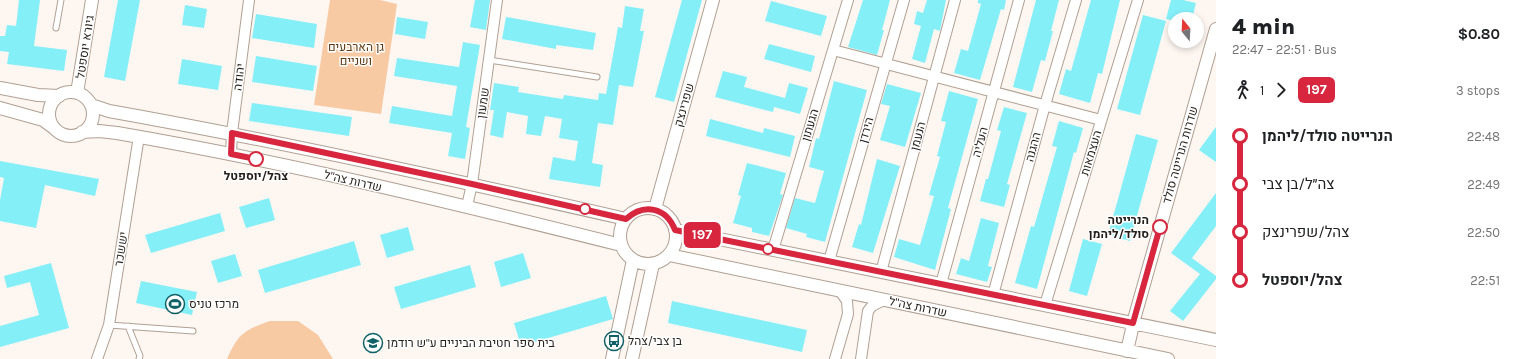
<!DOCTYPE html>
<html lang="en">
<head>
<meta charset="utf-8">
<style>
	:root { --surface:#fff; --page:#f2f2f2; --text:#202124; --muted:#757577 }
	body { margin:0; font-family:Karla,Heebo,sans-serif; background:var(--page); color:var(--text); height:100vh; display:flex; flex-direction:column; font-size:15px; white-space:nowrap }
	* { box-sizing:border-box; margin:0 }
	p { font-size:13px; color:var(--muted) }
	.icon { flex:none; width:22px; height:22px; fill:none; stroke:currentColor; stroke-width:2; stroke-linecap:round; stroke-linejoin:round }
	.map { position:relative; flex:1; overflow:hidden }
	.sheet { display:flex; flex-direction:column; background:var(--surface); width:300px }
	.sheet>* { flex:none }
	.badge { padding:0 8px; border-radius:6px; font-size:14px; line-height:26px }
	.needle { width:26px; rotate:342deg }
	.buttons { position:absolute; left:1168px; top:12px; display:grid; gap:8px }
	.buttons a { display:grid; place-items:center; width:36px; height:36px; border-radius:50%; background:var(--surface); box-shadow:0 2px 6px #0003; font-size:20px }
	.map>.badge { position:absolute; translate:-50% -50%; box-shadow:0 0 0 2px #fff }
	.legs { display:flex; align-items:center; gap:6px; height:44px; padding:0 16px; font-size:13px }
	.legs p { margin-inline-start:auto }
	.summary { display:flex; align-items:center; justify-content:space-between; height:68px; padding:0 16px }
	h1 { font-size:22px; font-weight:800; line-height:30px }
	ul { padding:0 16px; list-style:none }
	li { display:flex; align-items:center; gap:14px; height:48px; font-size:15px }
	li i { display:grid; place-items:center; width:6px; height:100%; margin:0 5px; background:currentColor }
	li i::after { content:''; width:10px; height:10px; margin:-5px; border:3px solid; border-radius:50%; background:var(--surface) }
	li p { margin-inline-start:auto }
	li:first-child i { background:linear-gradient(#0000 50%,currentColor 0) }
	li:last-child i { background:linear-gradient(currentColor 50%,#0000 0) }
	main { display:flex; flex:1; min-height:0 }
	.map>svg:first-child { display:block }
	.green { fill:#f8caa3 }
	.building { fill:#85eff8 }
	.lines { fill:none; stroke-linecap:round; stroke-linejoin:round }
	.service-casing { stroke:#b0a093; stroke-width:7 }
	.minor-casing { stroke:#b0a093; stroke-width:12 }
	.tertiary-casing { stroke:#b0a093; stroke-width:14 }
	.service { stroke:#fff; stroke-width:5 }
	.minor { stroke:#fff; stroke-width:10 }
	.tertiary { stroke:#fff; stroke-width:12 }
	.line-1-casing { stroke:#fff; stroke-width:9 }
	.line-1 { stroke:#d7263d; stroke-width:6 }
	.stop-1-dot { fill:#fff; stroke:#d7263d; stroke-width:2 }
	.labels { text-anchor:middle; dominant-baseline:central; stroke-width:3; stroke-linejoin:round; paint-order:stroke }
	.street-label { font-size:12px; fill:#251f1a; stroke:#fff }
	.park-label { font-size:12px; fill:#5f380f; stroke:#fff }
	.stop-label { font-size:12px; font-weight:bold; fill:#251f1a; stroke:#fff }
	.poi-label { font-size:12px; fill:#251f1a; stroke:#fff; text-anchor:start }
</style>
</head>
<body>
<main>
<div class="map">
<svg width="1216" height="359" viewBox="0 0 1216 359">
	<rect width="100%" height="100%" fill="#fdf6f1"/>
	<path class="green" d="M330 0H380L397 4 381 114 314 105Z
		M270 321H298L318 335 333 359H227C238 334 244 330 270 321Z"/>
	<path class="building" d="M19 0H40L34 46 67 50 64 71 7 64 9 52 0 51V36H5L7 25 16 26Z
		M118 0H140L125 81 104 77Z
		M475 0H490L486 30 470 27Z
		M682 0H702L674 102 655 97Z
		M863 0H890L882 30H884L877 55 848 47Z
		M927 0H946L940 31 934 29 925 63 912 59 921 26 914 24 917 11 923 13Z
		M978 0H1006L1004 10 1001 9 980 80 954 73 961 49 968 51 981 4 978 3Z
		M1036 0H1059L1051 31H1053L1045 61 1041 60 1032 92 1013 87Z
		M1091 0H1120L1102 74 1098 73 1090 103 1059 94 1066 69 1071 71Z
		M1171 0H1183L1196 3 1192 19H1175V21L1166 19Z
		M771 1 827 16 821 36 765 21Z
		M185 5 207 9 204 28 182 25Z
		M625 6 644 9 640 31H644L633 87 619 85 613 125 598 123 592 163 603 165 600 187 549 179 553 157 575 161 578 141 559 138 562 119 545 116 541 136 526 134 528 116 507 112 503 138 490 135 494 110H490L494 83 519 87 518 92 563 99 564 95 598 100 599 93 606 94 618 27 622 28Z
		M256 14 317 24 314 48 252 38Z
		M1143 15 1166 21 1140 115 1117 109Z
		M397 17 428 22 425 39 395 34Z
		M506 17 596 33 593 50 556 45V49L502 39Z
		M463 42 480 45 466 127 470 128 465 159 448 156 452 133 389 123 392 106 452 116 457 86 394 76 397 58 459 67Z
		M769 44 815 56 811 72 764 59Z
		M256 56 317 66 313 91 252 82Z
		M182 59 222 66 218 90 178 84Z
		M723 71 747 77 744 87 785 98 789 83 808 88 800 114 774 107 773 112 715 97Z
		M834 81 867 90 825 242 806 237 807 234 786 228 795 198 815 203 824 171 809 167 816 138 819 139Z
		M887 84 921 93 905 147 880 140 890 106 881 104Z
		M949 91 978 99 948 208 951 209 935 270 894 257 899 239 920 245 934 196 929 195 940 157 937 156 946 122 941 121Z
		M252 103 352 117 349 136 249 121Z
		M1004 107 1027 113 1007 184 1010 185 1004 207 980 201 986 179H988L1001 131 997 130Z
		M710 119 763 133 764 128 795 136 790 157 706 136Z
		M1059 121 1083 128 1076 153 1074 152 1037 289 1015 283 1031 226 1034 227 1057 147 1052 146Z
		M1216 127V162L1199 150Z
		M1136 134 1158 140 1130 241 1108 235Z
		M877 159 900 166 873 253 852 247 859 224 861 225Z
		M0 161 99 179 95 196 45 185 36 228 0 221V200L4 178 0 177Z
		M747 163 786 173 780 194 783 195 769 236 752 232V228L733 223 741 196 738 195Z
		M1216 193V226L1192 258 1216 276V279L1183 321 1170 311 1200 274 1171 253Z
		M269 198 275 220 246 228 239 207Z
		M220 213 225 231 151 253 145 235Z
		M981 218 999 223 988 266 992 267 987 282 956 274 961 258 969 261Z
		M408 227 414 250 387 258 380 235Z
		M1083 239 1102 244 1087 296 1069 291Z
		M354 241 361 265 265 293 258 270Z
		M523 253 531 278 501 287 494 262Z
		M235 254 242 276 218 283 211 261Z
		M51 263 69 328 0 347V326L39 315 30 282 7 288 4 276Z
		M470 265 476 287 401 309 394 287Z
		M141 281 197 292 192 315 136 303Z
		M606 296 613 319 521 346 514 323Z
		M672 301 807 330 802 352 668 323Z"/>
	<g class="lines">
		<g class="service-casing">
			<path id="service" d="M56 28 61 0
				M489 60 597 77
				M109 325 193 331
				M128 326 140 356 139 359"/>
		</g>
		<g class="minor-casing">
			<path id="minor" d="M833 50 1101 120
				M231 154 232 133 249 0
				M467 206 472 184 497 0
				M773 250 848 0
				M829 261 904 0
				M881 272 955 0
				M941 284 1019 0
				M993 295 1045 105 1076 0
				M1045 305 1138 0
				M97 359 109 325 139 136
				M835 359 848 314 847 301 840 291
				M861 359 868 311 872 306 884 300"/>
		</g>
		<g class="tertiary-casing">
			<path id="tertiary" d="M0 88 38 95 59 96
				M49 114a22 22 0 1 1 44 0a22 22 0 1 1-44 0Z
				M77 93 92 0
				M91 105 109 111C283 142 454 180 626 219
				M0 108 43 120 54 128
				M82 132 99 131 117 133C287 162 454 203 621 245
				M620 236a28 28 0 1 1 56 0a28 28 0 1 1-56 0Z
				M655 209 713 0
				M675 230 1216 340
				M669 255 1168 359
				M1127 351 1135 316 1216 29
				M612 359 633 260
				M632 359 653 264"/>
		</g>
		<use href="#service" class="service"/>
		<use href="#minor" class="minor"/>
		<use href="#tertiary" class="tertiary"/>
	</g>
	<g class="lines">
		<g class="line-1-casing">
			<path id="line-1" d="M256 159 231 154 232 133 472 184 626 219C644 203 666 207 675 230L1133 323 1160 227"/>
		</g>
		<use href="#line-1" class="line-1"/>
	</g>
	<defs>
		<g id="stadium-ring" transform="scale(1)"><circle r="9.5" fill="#fff" stroke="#106167" stroke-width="1.5"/><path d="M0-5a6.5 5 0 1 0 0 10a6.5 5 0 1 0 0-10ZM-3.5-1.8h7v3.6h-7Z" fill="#106167"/></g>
		<g id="bus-ring" transform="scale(1)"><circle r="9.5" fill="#fff" stroke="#106167" stroke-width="1.5"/><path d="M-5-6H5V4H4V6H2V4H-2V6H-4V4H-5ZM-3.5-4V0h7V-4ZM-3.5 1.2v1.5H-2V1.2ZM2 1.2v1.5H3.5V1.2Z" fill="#106167"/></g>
		<g id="school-ring" transform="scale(1)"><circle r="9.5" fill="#fff" stroke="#106167" stroke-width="1.5"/><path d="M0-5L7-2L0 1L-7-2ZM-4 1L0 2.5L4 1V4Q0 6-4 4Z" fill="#106167"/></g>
	</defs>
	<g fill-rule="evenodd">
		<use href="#stadium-ring" x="175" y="304"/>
		<use href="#bus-ring" x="614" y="341"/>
		<use href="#school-ring" x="373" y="343"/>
	</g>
	<g class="stop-1-dot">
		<circle cx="256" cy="159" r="7"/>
		<circle cx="585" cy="209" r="5"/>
		<circle cx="1160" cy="227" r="7"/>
		<circle cx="768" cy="249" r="5"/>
	</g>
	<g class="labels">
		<g class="street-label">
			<text transform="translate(85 47) rotate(-81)">גיורא יוספטל</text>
			<text transform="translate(239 77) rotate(-83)">יהודה</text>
			<text transform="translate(483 103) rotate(-82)">שמעון</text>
			<text transform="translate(684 105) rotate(-74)">שפרינצק</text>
			<text transform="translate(810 125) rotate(-73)">הגעתון</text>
			<text transform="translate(866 130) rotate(-74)">הירדן</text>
			<text transform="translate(918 136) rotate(-75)">הנעמן</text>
			<text transform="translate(980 142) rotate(-75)">העליה</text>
			<text transform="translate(1033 147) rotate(-75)">ההגנה</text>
			<text transform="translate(1091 153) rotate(-73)">העצמאות</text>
			<text transform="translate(1180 155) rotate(-74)">שדרות הנרייטה סולד</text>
			<text transform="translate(353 181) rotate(13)">שדרות צה"ל</text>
			<text transform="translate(121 249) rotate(-81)">יששכר</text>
			<text transform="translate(918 307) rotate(12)">שדרות צה"ל</text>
		</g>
		<g class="park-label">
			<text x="356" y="47">גן הארבעים<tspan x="356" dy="14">ושניים</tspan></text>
		</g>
		<g class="stop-label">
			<text x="256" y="176">צהל/יוספטל</text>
			<text x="1149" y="220" text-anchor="end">הנרייטה<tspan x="1149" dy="14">סולד/ליהמן</tspan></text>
		</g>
		<g class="poi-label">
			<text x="189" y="304">מרכז טניס</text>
			<text x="628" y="341">בן צבי/צהל</text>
			<text x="387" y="343">בית ספר חטיבת הביניים ע"ש רודמן</text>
		</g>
	</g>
</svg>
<div class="buttons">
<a><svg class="needle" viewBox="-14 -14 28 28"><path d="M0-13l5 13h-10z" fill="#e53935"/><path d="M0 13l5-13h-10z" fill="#757577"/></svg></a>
</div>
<b class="badge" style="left:702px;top:235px;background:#d7263d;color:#fff">197</b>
</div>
<section class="sheet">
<div class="summary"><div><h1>4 min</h1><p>22:47 – 22:51 · Bus</p></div><b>$0.80</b></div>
<div class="legs"><svg class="icon" aria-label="walk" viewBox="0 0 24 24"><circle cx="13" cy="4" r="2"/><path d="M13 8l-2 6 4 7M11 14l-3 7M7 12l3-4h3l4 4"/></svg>1<svg class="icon" aria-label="forward" viewBox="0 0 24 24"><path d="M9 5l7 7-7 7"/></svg><b class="badge" style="background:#d7263d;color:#fff">197</b><p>3 stops</p></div>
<ul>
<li><i style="color:#d7263d"></i><b>הנרייטה סולד/ליהמן</b><p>22:48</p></li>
<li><i style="color:#d7263d"></i><span>צה״ל/בן צבי</span><p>22:49</p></li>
<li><i style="color:#d7263d"></i><span>צהל/שפרינצק</span><p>22:50</p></li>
<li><i style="color:#d7263d"></i><b>צהל/יוספטל</b><p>22:51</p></li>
</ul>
</section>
</main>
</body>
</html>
